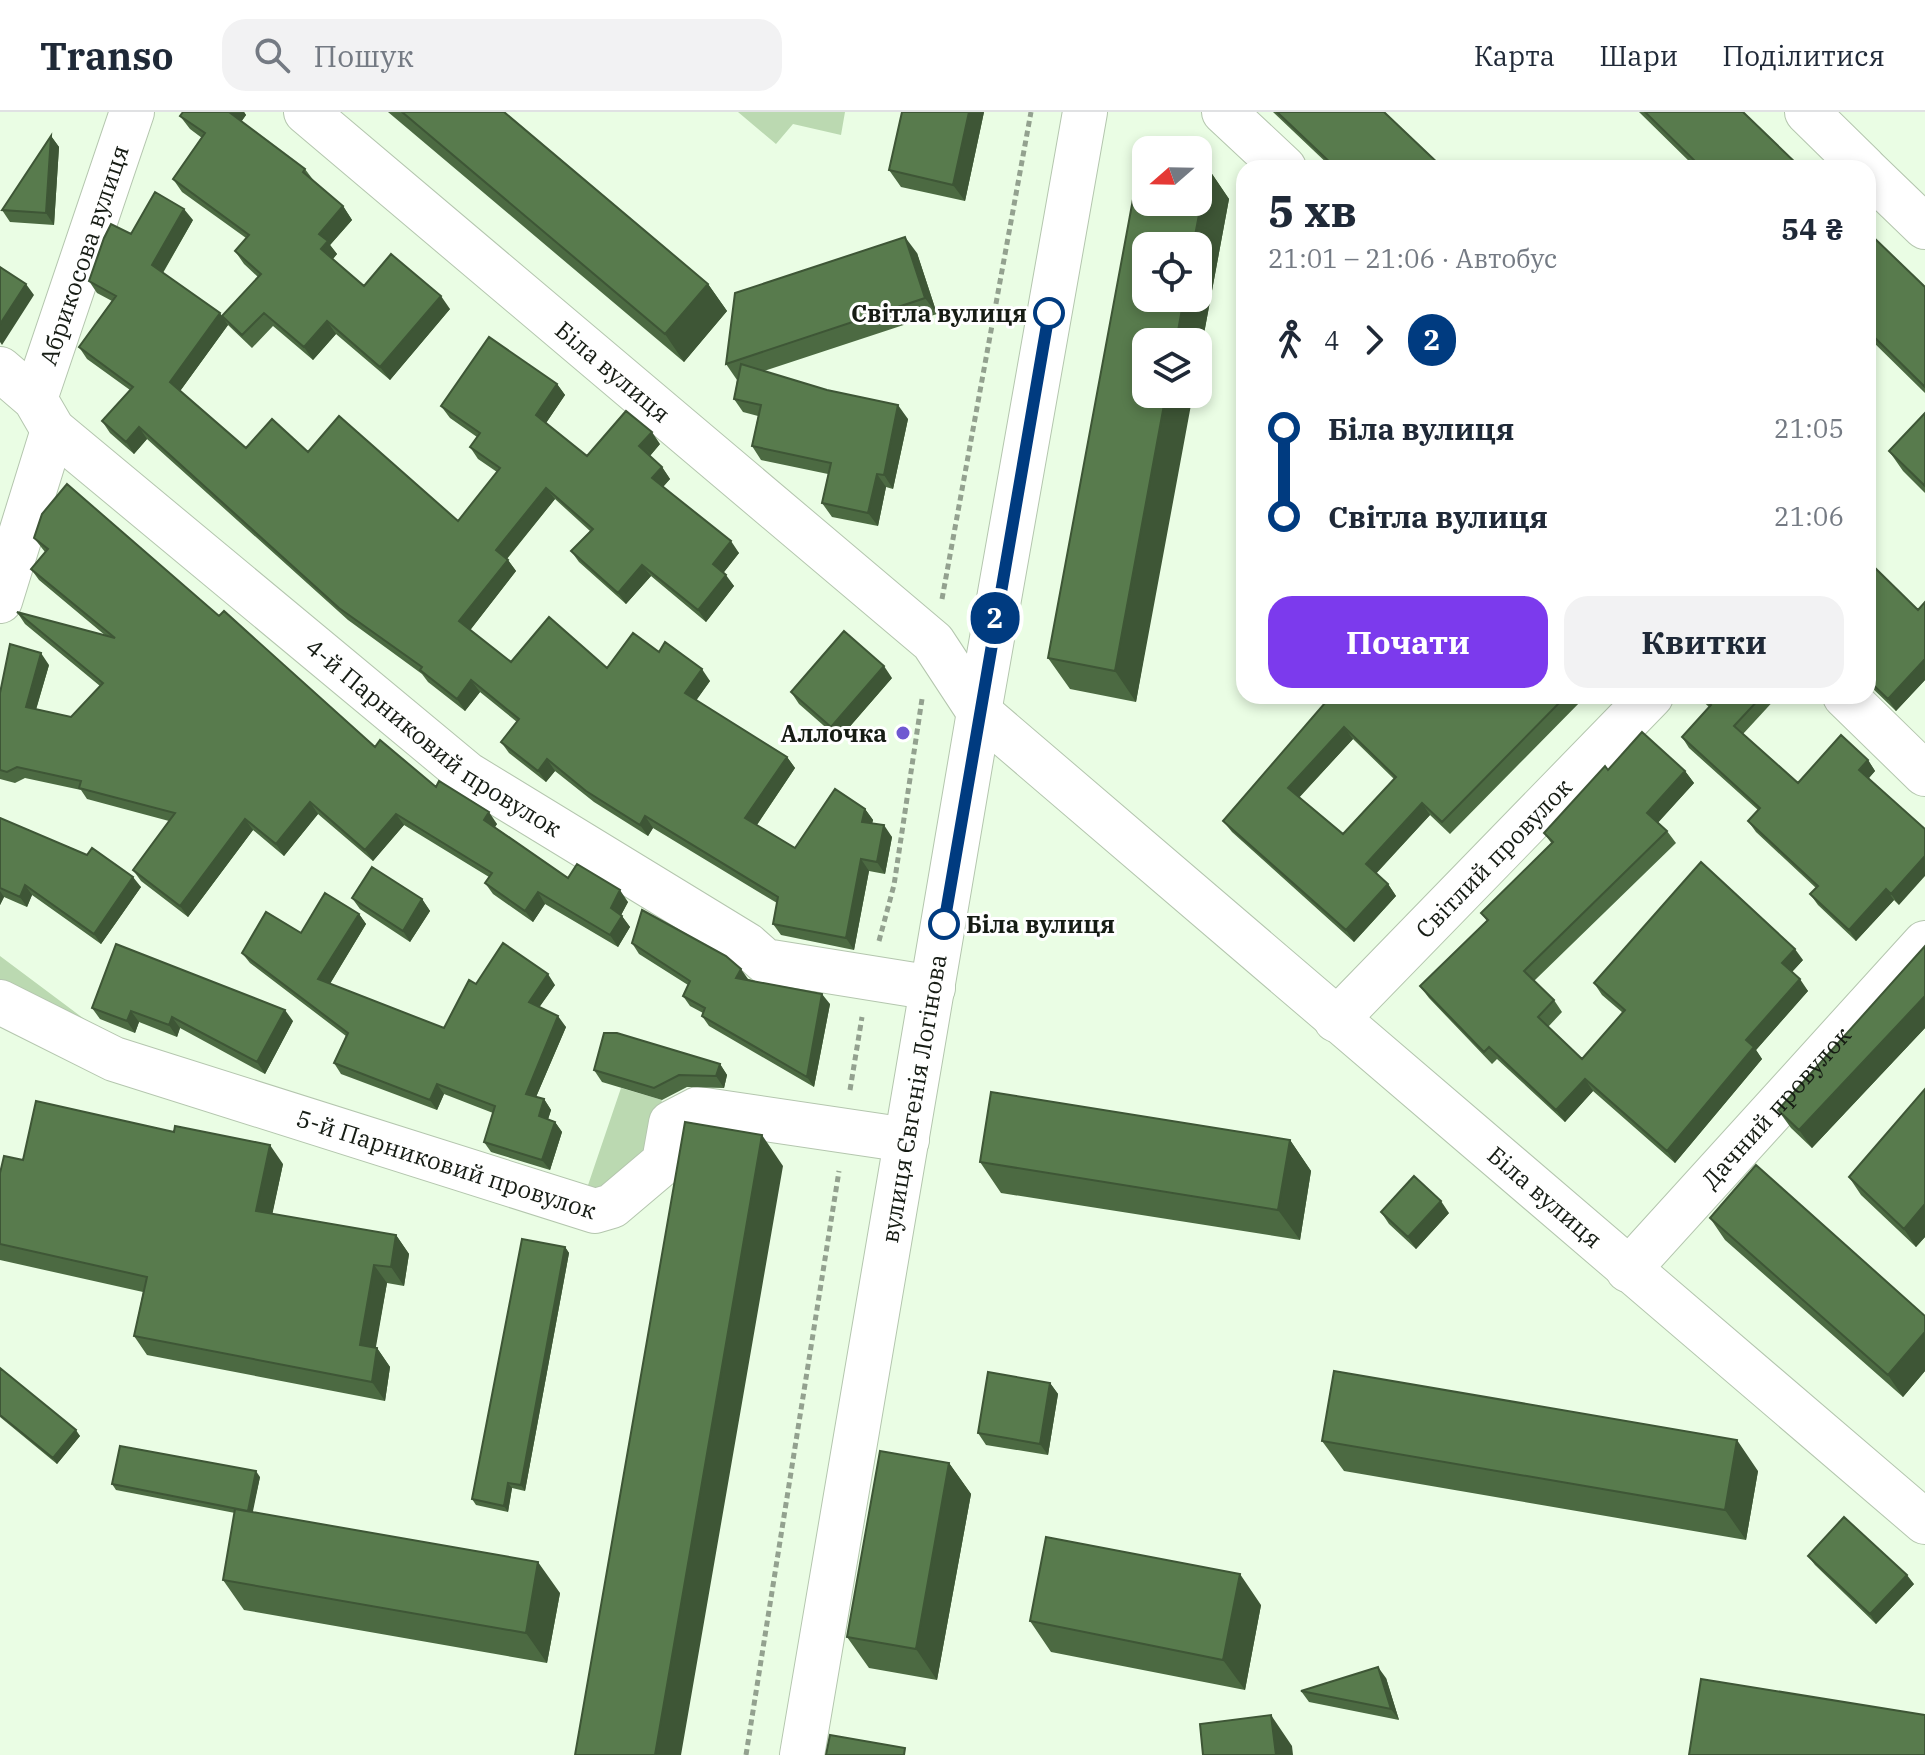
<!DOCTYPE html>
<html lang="uk">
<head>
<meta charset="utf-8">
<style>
	:root { --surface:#fff; --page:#f2f2f3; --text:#1f2937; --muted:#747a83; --line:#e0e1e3; --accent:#7c3aed }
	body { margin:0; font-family:"IBM Plex Serif",serif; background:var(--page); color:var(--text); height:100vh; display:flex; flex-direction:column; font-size:30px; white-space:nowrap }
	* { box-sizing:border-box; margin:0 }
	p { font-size:26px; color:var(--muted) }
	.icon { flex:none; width:44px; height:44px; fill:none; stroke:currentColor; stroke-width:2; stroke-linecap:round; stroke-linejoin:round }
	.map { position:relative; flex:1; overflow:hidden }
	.drawer { position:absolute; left:1236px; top:48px; width:640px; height:544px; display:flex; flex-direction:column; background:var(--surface); border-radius:24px; box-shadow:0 4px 12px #0003 }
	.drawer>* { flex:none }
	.badge { padding:0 16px; border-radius:26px; font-size:28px; line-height:52px }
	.needle { width:52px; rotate:250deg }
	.tools { position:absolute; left:1132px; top:24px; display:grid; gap:16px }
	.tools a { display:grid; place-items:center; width:80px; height:80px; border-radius:16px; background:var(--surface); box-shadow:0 4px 12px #0003; font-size:40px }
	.map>.badge { position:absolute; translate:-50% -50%; box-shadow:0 0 0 4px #fff }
	.legs { display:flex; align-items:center; gap:12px; height:88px; padding:0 32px; font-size:26px }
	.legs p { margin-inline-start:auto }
	.summary { display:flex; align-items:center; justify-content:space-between; height:136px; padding:0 32px }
	h1 { font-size:44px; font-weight:700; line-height:60px }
	.primary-button { display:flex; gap:16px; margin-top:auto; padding:16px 32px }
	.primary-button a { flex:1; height:92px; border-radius:24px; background:var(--accent); color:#fff; font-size:32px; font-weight:700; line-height:92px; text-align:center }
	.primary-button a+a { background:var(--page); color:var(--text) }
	ul { padding:0 32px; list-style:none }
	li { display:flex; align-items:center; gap:28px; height:88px; font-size:30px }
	li i { display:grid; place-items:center; width:12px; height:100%; margin:0 10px; background:currentColor }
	li i::after { content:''; width:20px; height:20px; margin:-10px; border:6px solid; border-radius:50%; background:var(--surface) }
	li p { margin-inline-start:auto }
	li:first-child i { background:linear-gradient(#0000 50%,currentColor 0) }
	li:last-child i { background:linear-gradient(currentColor 50%,#0000 0) }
	header { display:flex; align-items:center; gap:48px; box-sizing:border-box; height:112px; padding:0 40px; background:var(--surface); border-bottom:2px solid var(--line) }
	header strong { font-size:38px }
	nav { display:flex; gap:44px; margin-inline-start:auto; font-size:28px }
	.search { width:560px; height:72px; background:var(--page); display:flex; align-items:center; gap:20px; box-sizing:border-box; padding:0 28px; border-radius:24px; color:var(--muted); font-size:30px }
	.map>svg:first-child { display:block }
	.green { fill:#bbd9b1 }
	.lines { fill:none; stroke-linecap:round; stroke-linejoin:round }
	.street-casing { stroke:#b4c6ae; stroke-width:46 }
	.secondary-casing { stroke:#b4c6ae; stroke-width:46 }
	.path { stroke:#93a18f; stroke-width:5; stroke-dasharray:6 4; stroke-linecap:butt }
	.street { stroke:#fff; stroke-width:44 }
	.secondary { stroke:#fff; stroke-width:44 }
	.wall { fill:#4c6a42; fill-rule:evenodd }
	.shaded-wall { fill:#3e5636 }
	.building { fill:#587b4d; stroke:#3e5636; stroke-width:2; fill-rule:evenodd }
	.line-1-casing { stroke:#fff; stroke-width:18 }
	.line-1 { stroke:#003b80; stroke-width:12 }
	.stop-1-dot { fill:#fff; stroke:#003b80; stroke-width:4 }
	.poi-dot { fill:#6f58d1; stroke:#fff; stroke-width:3 }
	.labels { text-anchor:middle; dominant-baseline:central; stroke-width:6; stroke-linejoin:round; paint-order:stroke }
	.street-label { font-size:24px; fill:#161c14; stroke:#fff }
	.stop-label { font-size:24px; font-weight:bold; fill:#161c14; stroke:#fff; text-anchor:end }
	.poi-label { font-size:24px; font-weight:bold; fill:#161c14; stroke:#fff; text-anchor:end }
</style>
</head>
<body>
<header>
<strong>Transo</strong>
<div class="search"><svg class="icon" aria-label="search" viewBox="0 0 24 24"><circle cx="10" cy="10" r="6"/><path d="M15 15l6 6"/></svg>Пошук</div>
<nav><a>Карта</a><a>Шари</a><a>Поділитися</a></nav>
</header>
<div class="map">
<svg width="1925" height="1643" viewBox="0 0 1925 1643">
	<rect width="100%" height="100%" fill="#eafde4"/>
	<path class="green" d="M738 0H845L841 23 793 12 776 32Z
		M0 844 107 924 0 873Z
		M621 976 662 988 648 1049 605 1078 585 1082Z"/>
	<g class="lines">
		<g class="street-casing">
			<g id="street">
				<path id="s1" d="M306 0 933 530 979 600 1925 1410"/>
				<path d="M1224 0 1284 56"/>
				<path d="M1807 0 1864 56"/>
				<path d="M1868 60 1925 115"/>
				<path id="s2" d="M0 257 35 287 53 318 467 662 747 833 765 849 933 876"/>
				<path id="s3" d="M35 287 132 0"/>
				<path d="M0 489 53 318"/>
				<path d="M1845 584 1925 662"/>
				<path id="s4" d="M0 890 114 947 595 1099 612 1094 664 1050 671 1011 698 997 907 1028"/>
				<path id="s5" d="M1336 908 1651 584"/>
				<path id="s6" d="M1628 1158 1925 831"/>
			</g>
		</g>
		<g class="secondary-casing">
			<g id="secondary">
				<path id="s7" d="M802 1643 979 600 1085 0"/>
			</g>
		</g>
		<path class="path" d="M942 487 1031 0
			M879 829 894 773 922 587
			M850 978 862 905
			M746 1643 839 1059"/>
		<use href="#street" class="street"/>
		<use href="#secondary" class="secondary"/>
	</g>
	<path class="wall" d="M183 0H244L246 3 241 10 305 57 314 69 343 94 352 108 330 133 337 142 333 147 364 174 450 197 390 268 336 222 313 248 273 214 252 236 228 213 180 279 246 336 308 340 458 409 497 360 478 347 470 335 477 325 450 306 441 294 557 272 565 283 546 311 587 344 660 332 650 344 662 355 670 367 663 375 739 441 723 461 734 474 706 510 651 464 626 492 579 450 571 439 590 419 555 387 507 447 516 459 470 518 511 550 607 556 659 540 710 569 696 588 787 645 795 656 757 713 795 736 865 697 873 708 872 711 892 725 885 762 869 759 854 838 781 823 773 812 777 791 653 716 648 724 594 690 555 659 546 670 509 641 501 630 517 610 480 580 465 599 428 570 422 562 348 508 147 327 134 342 110 321 102 309 130 278 87 247 79 235 112 189 97 181 89 169 131 122 193 108 163 161 222 204 258 165 244 152 235 139 246 126 182 80 173 67 202 26 190 17 180 4Z
		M388 0H504L708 172 727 199 684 250Z
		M984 0 965 89 901 75 889 58Z
		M1273 0H1384L1443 56H1332Z
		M1639 0H1743L1801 56H1696Z
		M51 24 59 35 54 113 10 110 2 98Z
		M1208 56 1229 87 1198 254V230L1136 590 1070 577 1048 546Z
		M1868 120 1925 175V281L1868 225Z
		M917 141 937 202 764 259 908 307 893 377 886 375 878 414 832 405 822 391 828 362 761 348 752 334 758 304 743 300 734 287 737 268 726 252Z
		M1925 301V381L1903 359 1889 339Z
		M34 426 219 504 375 635 436 675 497 712 495 715 568 766 628 790 621 803 630 815 618 835 545 792 533 810 493 782 485 771 489 765 404 713 373 749 318 702 284 744 253 718 188 805 141 769 133 758 169 709 87 687 81 678 25 666 15 671 0 667V581L49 553 36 598 71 605 100 574 25 512 17 500 106 524 39 468 31 457 45 440Z
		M1868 449 1918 498 1925 490V568L1896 599 1868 572Z
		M892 566 839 627 799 592 791 580Z
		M1331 584H1586L1450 722 1430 703 1376 761 1388 772 1396 784 1354 830 1232 720 1223 709ZM1353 627 1394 667 1343 722 1299 685Z
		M1697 584H1778L1743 622 1798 671 1868 648 1875 659 1869 666 1899 793 1894 788 1856 829 1818 793 1810 782 1816 776 1756 720 1748 709 1758 698 1689 636 1682 625 1709 595Z
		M1685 659 1694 671 1658 710 1667 719 1676 731 1534 869 1554 888 1562 900 1548 915 1582 947 1623 901 1602 883 1594 871 1803 848 1792 860 1808 879 1756 938 1762 947 1675 1051 1593 979 1565 1010 1497 947 1492 952 1429 886 1420 874 1487 809 1481 801 1552 732 1544 721Z
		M0 706 141 775 101 832 32 783 27 795 4 785 0 793Z
		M352 786 422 787 430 799 410 830 360 797Z
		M359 802 366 812 330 872 444 916 476 872 555 873 539 895 566 915 536 985 544 987 551 998 548 1007 555 1010 562 1020 550 1058 491 1040 484 1030 493 1001 444 982 437 998 341 962 334 951 346 924 250 851 242 841Z
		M632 831 830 892 814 975 709 914 702 904 703 901 690 894 683 884 688 873 639 842Z
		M1925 834V916L1812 1036 1791 1016 1778 998Z
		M92 896 293 909 265 962 180 916 177 925 139 910 135 921 100 907Z
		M720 952 727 963 724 976 687 975 662 988 602 970 594 958Z
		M1925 977V1125L1916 1135 1861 1083 1849 1065Z
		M1290 1028 1311 1059 1300 1128 1001 1081 980 1050Z
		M23 1048 283 1052 272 1102 396 1123 409 1142 404 1174 387 1171 375 1236H377L390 1255 385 1289 147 1243 134 1224 143 1180 0 1148V1061Z
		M1381 1100 1449 1101 1416 1137 1389 1112Z
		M1710 1106 1925 1204V1259L1903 1285 1725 1128Z
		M565 1135 569 1141 525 1379 512 1376 508 1400 476 1393 472 1387Z
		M0 1256 80 1324 57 1352 0 1305Z
		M1050 1271 1058 1282 1048 1343 986 1333 978 1321Z
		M1322 1329 1758 1359 1746 1428 1344 1359Z
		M949 1351 971 1382 937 1568 869 1556 847 1525Z
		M260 1365 252 1400 560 1481 547 1551 244 1498 223 1468 235 1401 116 1378 112 1372Z
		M1808 1444 1914 1472 1876 1512 1815 1453Z
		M1261 1493 1245 1578 1051 1540 1030 1509Z
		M1386 1566 1399 1608 1309 1590 1301 1579Z"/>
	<path class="shaded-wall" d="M229 0H244L246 3 238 14Z
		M969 0H984L965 89 953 73Z
		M51 24 59 35 54 113 46 101Z
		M1208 56 1229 87 1198 254V230H1176L1184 186H1198V134H1193Z
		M343 94 352 108 330 133 337 142 330 150 321 137 319 122Z
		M184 97 193 108 160 165 152 153Z
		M905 125 917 141 937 202 925 186Z
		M26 172 34 183 2 233 0 230V212Z
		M708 172 727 199 684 250 665 222Z
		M441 184 450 197 390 268 380 255Z
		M220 201 228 213 178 282 170 270Z
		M327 209 336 222 313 248 304 235Z
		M557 272 565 283 544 314 536 303Z
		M1166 282H1193L1136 590 1115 559Z
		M898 293 908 307 893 377 884 363Z
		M139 315 147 327 134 342 126 330Z
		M652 320 660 332 648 346 639 334Z
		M662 355 670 367 660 378 652 366Z
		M877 362 886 375 878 414 868 401Z
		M546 376 555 387 504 450 496 438Z
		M731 429 739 441 721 464 713 452Z
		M508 448 516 459 468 521 459 509Z
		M642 453 651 464 626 492 618 481Z
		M726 463 734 474 706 510 698 498Z
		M41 541 49 553 33 607 26 595Z
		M1925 547V568L1896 599 1888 587Z
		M884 554 892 566 839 627 831 615Z
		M702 557 710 569 693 593 685 581Z
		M471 568 480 580 465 599 457 587Z
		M1344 615 1353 627 1297 688 1288 676Z
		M787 645 795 656 754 717 745 706Z
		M547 647 555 659 546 670 538 659Z
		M1868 648 1875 659 1867 668 1859 658Z
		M1685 659 1694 671 1656 713 1647 701Z
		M310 690 318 702 284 744 276 732Z
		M1422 691 1430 703 1374 764 1366 752Z
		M865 697 873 708 870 721 862 710Z
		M489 700 497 712 492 719 484 708Z
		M396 702 404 713 373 749 365 738Z
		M645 704 653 716 648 724 640 713Z
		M245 707 253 718 188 805 180 794Z
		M884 713 892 725 885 762 877 750Z
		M1925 744V764L1899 793 1891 782Z
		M861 747 869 759 854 838 846 826Z
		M133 765 141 775 101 832 94 822Z
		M1388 772 1396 784 1354 830 1346 818Z
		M25 773 32 783 27 795 20 785Z
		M1886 777 1894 788 1856 829 1849 818Z
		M620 778 628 790 619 807 611 796Z
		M0 779 4 785 0 793Z
		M538 780 545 792 533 810 525 799Z
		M422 787 430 799 410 830 403 819Z
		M359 802 366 812 326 878 318 867Z
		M622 804 630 815 618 835 610 823Z
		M1795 837 1803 848 1790 862 1782 851Z
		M741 857 748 867 743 876 736 866Z
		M548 862 555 873 536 900 529 890Z
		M1800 867 1808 879 1756 938 1762 947 1675 1051 1667 1039 1746 928Z
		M822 882 830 892 814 975 807 965Z
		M1925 884V916L1812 1036 1799 1018Z
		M285 898 293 909 265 962 257 950Z
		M131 899 139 910 135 921 127 909Z
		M558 904 566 915 533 992 526 982Z
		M172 905 180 916 177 925 169 913Z
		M720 952 727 963 724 976 716 964Z
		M1585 967 1593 979 1565 1010 1556 998Z
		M437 972 444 982 437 998 430 988Z
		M544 987 551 998 546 1014 539 1004Z
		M555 1010 562 1020 550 1058 542 1048Z
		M762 1023 783 1054 681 1643H655Z
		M1290 1028 1311 1059 1300 1128 1278 1098Z
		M270 1033 283 1052 269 1118 256 1099Z
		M1441 1089 1449 1101 1416 1137 1408 1125Z
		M1925 1092V1125L1916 1135 1904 1117Z
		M396 1123 409 1142 404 1174 391 1155Z
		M565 1135 569 1141 525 1379 521 1373Z
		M374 1153 387 1171 373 1252 360 1233Z
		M1925 1220V1259L1903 1285 1888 1263Z
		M377 1236 390 1255 385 1289 372 1270Z
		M1050 1271 1058 1282 1048 1343 1040 1332Z
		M76 1318 80 1324 57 1352 53 1346Z
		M1737 1328 1758 1359 1746 1428 1725 1398Z
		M949 1351 971 1382 937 1568 916 1537Z
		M256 1359 260 1365 252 1404 248 1399Z
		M508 1371 512 1376 508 1400 504 1394Z
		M538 1450 560 1481 547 1551 526 1521Z
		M1240 1462 1261 1493 1245 1578 1223 1548Z
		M1907 1463 1914 1472 1876 1512 1870 1502Z
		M1378 1555 1386 1566 1399 1608 1391 1597Z
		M1271 1603 1292 1634 1293 1643H1276Z"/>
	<path class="building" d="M183 0H229L305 57 303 60 343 94 319 122 328 129 321 137 364 174 391 142 441 184 380 255 327 209 304 235 264 201 242 223 222 204 261 162 235 139 249 123 173 67 205 21 180 4Z
		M402 0H504L708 172 665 222Z
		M902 0H969L953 73 889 58Z
		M1277 0H1384L1443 56H1336Z
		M1645 0H1743L1801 56H1702Z
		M51 24 46 101 2 98Z
		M1141 44 1146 45V90H1198V55L1208 56 1193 134H1146V186H1184L1176 230H1146V282H1166L1115 559 1048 546Z
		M155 80 184 97 152 153 220 201 170 270 246 336 272 307 308 340 339 304 458 409 500 356 470 335 480 321 441 294 489 225 557 272 536 303 587 344 626 299 652 320 639 334 662 355 652 366 731 429 713 452 726 463 698 498 642 453 618 481 571 439 593 417 546 376 496 438 508 448 459 509 511 550 549 505 607 556 633 521 659 540 665 530 702 557 685 581 787 645 745 706 795 736 835 677 865 697 862 710 884 713 877 750 861 747 846 826 773 812 778 785 645 704 640 713 586 679 547 647 538 659 501 630 519 607 471 568 457 587 420 558 422 555 339 496 139 315 126 330 102 309 133 275 79 235 116 184 89 169 104 126 111 112 131 122Z
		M1868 120 1925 175V275L1868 219Z
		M905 125 925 186 726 252 735 181Z
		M0 155 26 172 0 212Z
		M741 252 827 278 898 293 884 363 877 362 868 401 822 391 831 351 752 334 761 293 734 287Z
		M1925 301V374L1889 339Z
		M67 372 219 504 224 499 375 635 380 628 436 675 439 669 489 700 484 708 568 766 577 752 620 778 611 796 622 804 610 823 538 780 525 799 485 771 492 761 396 702 365 738 310 690 276 732 245 707 180 794 133 758 175 701 79 676 81 669 17 655 7 660 0 658V581L10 532 41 541 26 595 71 605 103 571 17 500 115 526 31 457 48 437 34 426 42 402Z
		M1868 449 1918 498 1925 490V547L1888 587 1868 568Z
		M844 519 884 554 831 615 791 580Z
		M1331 584H1566L1442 710 1422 691 1366 752 1388 772 1346 818 1223 709ZM1344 615 1396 665 1343 722 1288 676Z
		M1701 584H1762L1734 614 1798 671 1841 623 1868 648 1859 658 1925 717V744L1891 782 1886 777 1849 818 1810 782 1818 774 1748 709 1760 696 1682 625 1711 593Z
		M1642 620 1685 659 1647 701 1667 719 1524 859 1554 888 1538 905 1582 947 1625 898 1594 871 1701 750 1795 837 1782 851 1800 867 1746 928 1754 935 1667 1039 1585 967 1556 998 1489 935 1484 940 1420 874 1488 808 1481 801 1553 730 1544 721 1605 654 1608 658Z
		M0 706 87 743 92 736 133 765 94 822 25 773 20 785 0 776Z
		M372 755 422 787 403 819 352 786Z
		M325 781 359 802 318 867 444 916 469 868 476 872 503 831 548 862 529 890 558 904 526 982 544 987 539 1004 555 1010 542 1048 484 1030 495 994 437 972 430 988 334 951 348 921 242 841 266 800 301 821Z
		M642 798 726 844 741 857 736 866 822 882 807 965 702 904 705 896 683 884 690 869 632 831Z
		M116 832 285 898 257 950 172 905 169 913 131 899 127 909 92 896Z
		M1925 834V884L1799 1018 1778 998Z
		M604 921H617L720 952 716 964 679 963 654 976 594 958Z
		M1925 977V1092L1904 1117 1849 1065Z
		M991 980 1290 1028 1278 1098 980 1050Z
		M36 989 174 1020 175 1014 270 1033 256 1099 396 1123 391 1155 374 1153 360 1233 377 1236 372 1270 134 1224 147 1165 0 1132V1061L4 1044 23 1048Z
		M685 1010 762 1023 655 1643H575Z
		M1756 1053 1925 1204V1220L1888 1263 1710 1106Z
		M1414 1064 1441 1089 1408 1125 1381 1100Z
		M522 1127 565 1135 521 1373 508 1371 504 1394 472 1387Z
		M0 1256 76 1318 53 1346 0 1303Z
		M1334 1259 1737 1328 1725 1398 1322 1329Z
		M988 1260 1050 1271 1040 1332 978 1321Z
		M120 1334 256 1359 248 1399 112 1372Z
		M880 1339 949 1351 916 1537 847 1525Z
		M235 1397 538 1450 526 1521 223 1468Z
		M1844 1405 1907 1463 1870 1502 1808 1444Z
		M1046 1425 1240 1462 1223 1548 1030 1509Z
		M1378 1555 1391 1597 1301 1579Z
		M1701 1567 1925 1603V1643H1689Z
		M1271 1603 1276 1643H1203L1200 1612Z
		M830 1623 905 1636 904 1643H826Z"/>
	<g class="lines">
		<g class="line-1-casing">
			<path id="line-1" d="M944 812 1049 201"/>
		</g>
		<use href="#line-1" class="line-1"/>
	</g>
	<g class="stop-1-dot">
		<circle cx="1049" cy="201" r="14"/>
		<circle cx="944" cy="812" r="14"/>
	</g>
	<circle class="poi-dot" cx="903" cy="621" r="8"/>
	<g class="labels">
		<g class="street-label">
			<text stroke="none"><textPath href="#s3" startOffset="152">Абрикосова вулиця</textPath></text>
			<text stroke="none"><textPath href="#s1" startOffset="402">Біла вулиця</textPath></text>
			<text stroke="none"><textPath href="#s2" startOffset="572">4-й Парниковий провулок</textPath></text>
			<text stroke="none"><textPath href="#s5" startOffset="226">Світлий провулок</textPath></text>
			<text stroke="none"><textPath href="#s7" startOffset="666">вулиця Євгенія Логінова</textPath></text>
			<text stroke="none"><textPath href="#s6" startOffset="220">Дачний провулок</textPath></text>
			<text stroke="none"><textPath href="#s4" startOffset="476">5-й Парниковий провулок</textPath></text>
			<text stroke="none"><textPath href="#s1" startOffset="1650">Біла вулиця</textPath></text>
		</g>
		<g class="stop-label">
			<text x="1027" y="201">Світла вулиця</text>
			<text x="966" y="812" text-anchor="start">Біла вулиця</text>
		</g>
		<g class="poi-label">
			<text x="887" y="621">Аллочка</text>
		</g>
	</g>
</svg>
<div class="tools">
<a><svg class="needle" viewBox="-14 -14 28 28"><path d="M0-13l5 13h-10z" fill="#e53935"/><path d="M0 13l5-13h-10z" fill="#747a83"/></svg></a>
<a><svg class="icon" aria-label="locate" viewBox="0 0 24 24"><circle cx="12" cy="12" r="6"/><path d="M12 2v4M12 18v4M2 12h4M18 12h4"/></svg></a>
<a><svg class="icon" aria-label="layers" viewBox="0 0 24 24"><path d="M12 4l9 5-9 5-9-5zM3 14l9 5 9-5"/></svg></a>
</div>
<b class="badge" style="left:995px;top:506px;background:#003b80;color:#fff">2</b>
<section class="drawer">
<div class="summary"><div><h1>5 хв</h1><p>21:01 – 21:06 · Автобус</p></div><b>54 ₴</b></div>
<div class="legs"><svg class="icon" aria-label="walk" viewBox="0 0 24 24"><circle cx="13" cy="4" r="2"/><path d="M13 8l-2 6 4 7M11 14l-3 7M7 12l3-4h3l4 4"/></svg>4<svg class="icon" aria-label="forward" viewBox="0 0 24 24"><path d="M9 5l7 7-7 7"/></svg><b class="badge" style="background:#003b80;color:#fff">2</b></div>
<ul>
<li><i style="color:#003b80"></i><b>Біла вулиця</b><p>21:05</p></li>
<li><i style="color:#003b80"></i><b>Світла вулиця</b><p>21:06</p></li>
</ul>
<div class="primary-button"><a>Почати</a><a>Квитки</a></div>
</section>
</div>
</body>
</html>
